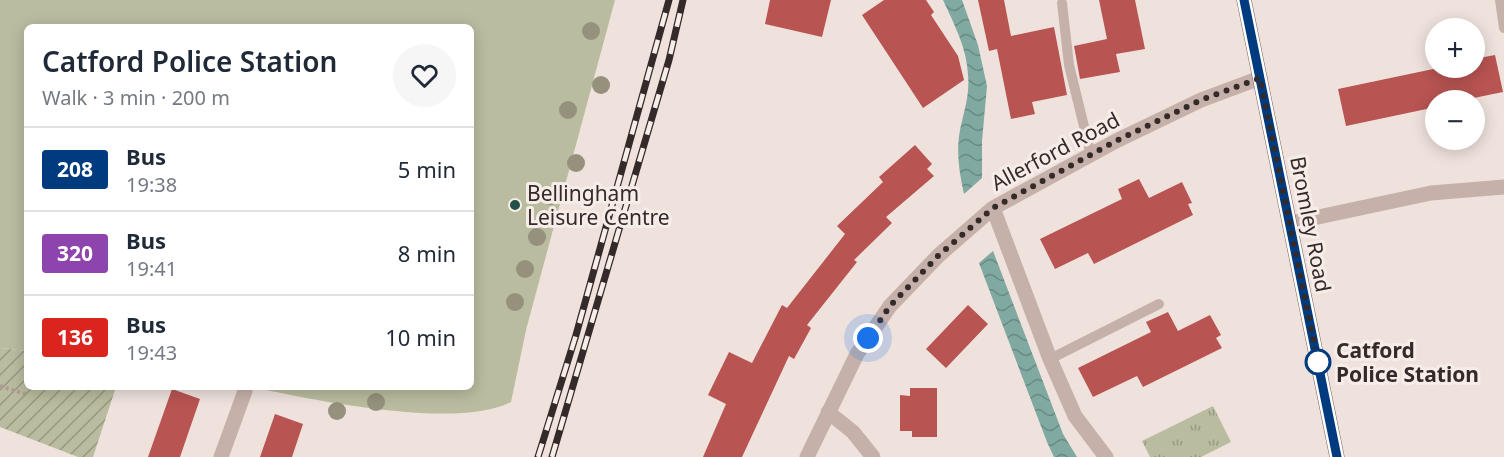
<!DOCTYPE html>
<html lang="en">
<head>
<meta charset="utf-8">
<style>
	:root { --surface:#fff; --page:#f6f6f7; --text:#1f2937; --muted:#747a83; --line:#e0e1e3 }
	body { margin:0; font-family:"Noto Sans",sans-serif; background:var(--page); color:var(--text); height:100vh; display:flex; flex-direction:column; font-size:22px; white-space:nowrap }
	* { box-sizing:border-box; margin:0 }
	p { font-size:20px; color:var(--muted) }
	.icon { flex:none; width:33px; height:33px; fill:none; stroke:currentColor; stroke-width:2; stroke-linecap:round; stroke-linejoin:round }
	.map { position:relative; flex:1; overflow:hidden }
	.drawer { position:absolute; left:24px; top:24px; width:450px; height:366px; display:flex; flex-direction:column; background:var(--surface); border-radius:9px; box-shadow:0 3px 15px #0003 }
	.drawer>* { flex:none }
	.badge { padding:0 12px; border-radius:4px; font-size:21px; line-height:39px }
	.fabs { position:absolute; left:1425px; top:18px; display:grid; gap:12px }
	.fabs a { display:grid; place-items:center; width:60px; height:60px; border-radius:50%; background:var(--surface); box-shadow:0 3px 15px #0003; font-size:30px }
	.you { position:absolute; width:30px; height:30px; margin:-15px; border:4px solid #fff; border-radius:50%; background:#1a73e8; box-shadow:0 0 0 9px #1a73e833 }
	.map>.badge { position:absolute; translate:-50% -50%; box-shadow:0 0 0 3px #fff }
	.round { display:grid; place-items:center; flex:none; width:63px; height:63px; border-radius:32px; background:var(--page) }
	.overview { display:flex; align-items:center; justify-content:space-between; height:102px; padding:0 18px }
	h1 { font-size:28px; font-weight:600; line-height:45px }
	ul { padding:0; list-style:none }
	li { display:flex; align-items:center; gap:18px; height:84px; padding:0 18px; border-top:2px solid var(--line) }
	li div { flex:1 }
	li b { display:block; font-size:22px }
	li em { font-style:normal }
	li .badge { min-width:66px; font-weight:700; text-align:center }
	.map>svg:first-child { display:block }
	.park { fill:url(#park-tufts) }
	.garden { fill:url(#garden-furrows) }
	.pitch { fill:#b9bc9e }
	.water { fill:url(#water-waves) }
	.building { fill:#b85452 }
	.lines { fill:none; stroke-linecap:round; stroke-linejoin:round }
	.path { stroke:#b19a94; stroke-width:4; stroke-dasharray:3 3; stroke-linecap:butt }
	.lane { stroke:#c6b1aa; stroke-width:10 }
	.street { stroke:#c6b1aa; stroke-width:15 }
	.primary { stroke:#745e5b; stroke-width:15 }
	.rail-casing { stroke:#342a29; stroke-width:7 }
	.rail { stroke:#f7ede8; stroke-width:4.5; stroke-dasharray:14; stroke-linecap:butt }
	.tree { fill:#95917d }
	.line-casing { stroke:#fff; stroke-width:14 }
	.line { stroke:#003b80; stroke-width:9 }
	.walk { stroke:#342a29; stroke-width:6; stroke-dasharray:0 10.8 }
	.poi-dot { fill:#23514a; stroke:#f7ede8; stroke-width:2 }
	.stop-dot { fill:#fff; stroke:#003b80; stroke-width:3 }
	.labels { text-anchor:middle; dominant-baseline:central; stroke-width:6; stroke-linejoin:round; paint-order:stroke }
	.street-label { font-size:21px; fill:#342a29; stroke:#f7ede8 }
	.poi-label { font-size:21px; fill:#342a29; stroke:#f7ede8; text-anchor:start }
	.stop-label { font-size:21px; font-weight:bold; fill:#342a29; stroke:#f7ede8; text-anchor:start }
</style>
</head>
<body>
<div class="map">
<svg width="1504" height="457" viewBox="0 0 1504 457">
	<defs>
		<pattern id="park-tufts" width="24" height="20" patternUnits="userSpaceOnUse" patternTransform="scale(1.5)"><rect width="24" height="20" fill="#b9bc9e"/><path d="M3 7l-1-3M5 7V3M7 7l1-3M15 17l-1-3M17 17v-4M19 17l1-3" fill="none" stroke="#979981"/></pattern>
		<pattern id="garden-furrows" width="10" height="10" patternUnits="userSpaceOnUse" patternTransform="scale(1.5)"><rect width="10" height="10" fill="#b9bc9e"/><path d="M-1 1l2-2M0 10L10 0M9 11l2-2" fill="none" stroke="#979981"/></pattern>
		<pattern id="water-waves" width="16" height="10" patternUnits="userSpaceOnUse" patternTransform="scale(1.5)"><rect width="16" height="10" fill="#7fa9a1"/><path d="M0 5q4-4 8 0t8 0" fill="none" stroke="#698a83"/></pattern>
	</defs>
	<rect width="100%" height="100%" fill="#efe2dd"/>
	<path class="park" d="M1213 406 1231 442 1201 457H1150L1142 441Z"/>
	<path class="garden" d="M0 348 27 351V387H116L93 457H78L0 427Z"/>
	<path class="pitch" d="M0 0H615L526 330 511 402C457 430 314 400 252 387H471V27H27V351L0 348Z"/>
	<path class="water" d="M943 0H962L978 45 987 86 982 141V178L964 194C959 172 956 152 960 130 964 111 970 94 968 75 967 48 954 24 943 0Z
		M993 251 1063 434 1077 457H1054L1047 442 979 263Z"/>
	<path class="building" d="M770 0H831L822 37 765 24Z
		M884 0H926L934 12 931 15 958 56 964 80 923 108 862 15Z
		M978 0H1004L1011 36 1054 27 1067 95 1032 102 1035 114 1011 119 997 49 989 51Z
		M1099 0H1135L1145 49 1116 54 1120 72 1080 79 1074 46 1107 39Z
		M1495 55 1503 92 1464 100H1436V107L1346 126 1338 89 1438 68H1474V59Z
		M915 145 932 164 927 169 934 176 886 217 892 223 854 260 857 262 807 325 811 328 794 359 789 356 742 457H703L726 404 708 395 729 352 752 363 782 305 787 308 845 234 837 226 883 182 879 177Z
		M1139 179 1149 198 1182 182 1192 203 1188 204 1193 215 1094 264 1088 253 1055 269 1040 239 1122 199 1118 189Z
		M968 305 988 324 946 368 926 349Z
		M1168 312 1178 331 1210 315 1221 335 1216 338 1222 348 1143 387 1137 376 1093 397 1078 368 1151 332 1146 322Z
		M910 388H937V437H912V431H900V395L910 396Z
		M172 389 200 399 180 457H148Z
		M275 414 303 424 292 457H260Z"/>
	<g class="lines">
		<path class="path" d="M0 386 25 394"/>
		<path class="lane" d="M1500 0 1504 28
			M1062 3 1069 65 1091 155
			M1050 359 1159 304"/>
		<path class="street" d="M993 208 1050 359 1075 416 1106 457
			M1290 223 1431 193 1504 187
			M828 412 853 432 873 457
			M221 457 245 391
			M807 457 857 354 890 306 938 256 993 208 1116 141 1201 100 1260 78"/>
		<path class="primary" d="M1244 0 1337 457"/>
		<g class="rail-casing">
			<path id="rail" d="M538 457 576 335 669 0
				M552 457 669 60 683 0"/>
		</g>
		<use href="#rail" class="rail"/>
	</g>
	<g class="tree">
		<circle cx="591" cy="31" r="9"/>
		<circle cx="601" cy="85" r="9"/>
		<circle cx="568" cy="110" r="9"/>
		<circle cx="576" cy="163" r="9"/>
		<circle cx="550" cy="196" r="9"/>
		<circle cx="537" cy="237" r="9"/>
		<circle cx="525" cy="269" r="9"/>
		<circle cx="515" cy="302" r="9"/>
		<circle cx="376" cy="402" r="9"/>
		<circle cx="337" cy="411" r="9"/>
	</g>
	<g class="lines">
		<g class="line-casing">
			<path id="line" d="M1244 0 1337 457"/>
		</g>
		<use href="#line" class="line"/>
		<path class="walk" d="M868 338 890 306 938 256 993 208 1116 141 1201 100 1260 78 1318 362"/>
	</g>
	<circle class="poi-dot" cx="515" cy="205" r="6"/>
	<circle class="stop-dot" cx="1318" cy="362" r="12"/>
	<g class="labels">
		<g class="street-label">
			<text transform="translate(1055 151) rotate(-28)">Allerford Road</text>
			<text transform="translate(1311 224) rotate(79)">Bromley Road</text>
		</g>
		<g class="poi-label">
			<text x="527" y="193">Bellingham<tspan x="527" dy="24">Leisure Centre</tspan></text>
		</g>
		<g class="stop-label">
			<text x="1336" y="350">Catford<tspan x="1336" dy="24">Police Station</tspan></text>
		</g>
	</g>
</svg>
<div class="fabs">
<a>+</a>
<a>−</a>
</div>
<div class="you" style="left:868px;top:338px"></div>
<section class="drawer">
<div class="overview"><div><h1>Catford Police Station</h1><p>Walk · 3 min · 200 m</p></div><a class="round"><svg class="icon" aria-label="heart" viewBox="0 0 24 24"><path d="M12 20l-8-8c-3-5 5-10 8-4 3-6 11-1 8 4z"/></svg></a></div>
<ul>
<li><span class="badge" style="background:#003b80;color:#fff">208</span><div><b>Bus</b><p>19:38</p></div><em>5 min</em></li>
<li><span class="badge" style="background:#8e44ad;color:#fff">320</span><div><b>Bus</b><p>19:41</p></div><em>8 min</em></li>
<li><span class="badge" style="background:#dc241f;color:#fff">136</span><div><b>Bus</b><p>19:43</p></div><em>10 min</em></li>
</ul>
</section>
</div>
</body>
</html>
